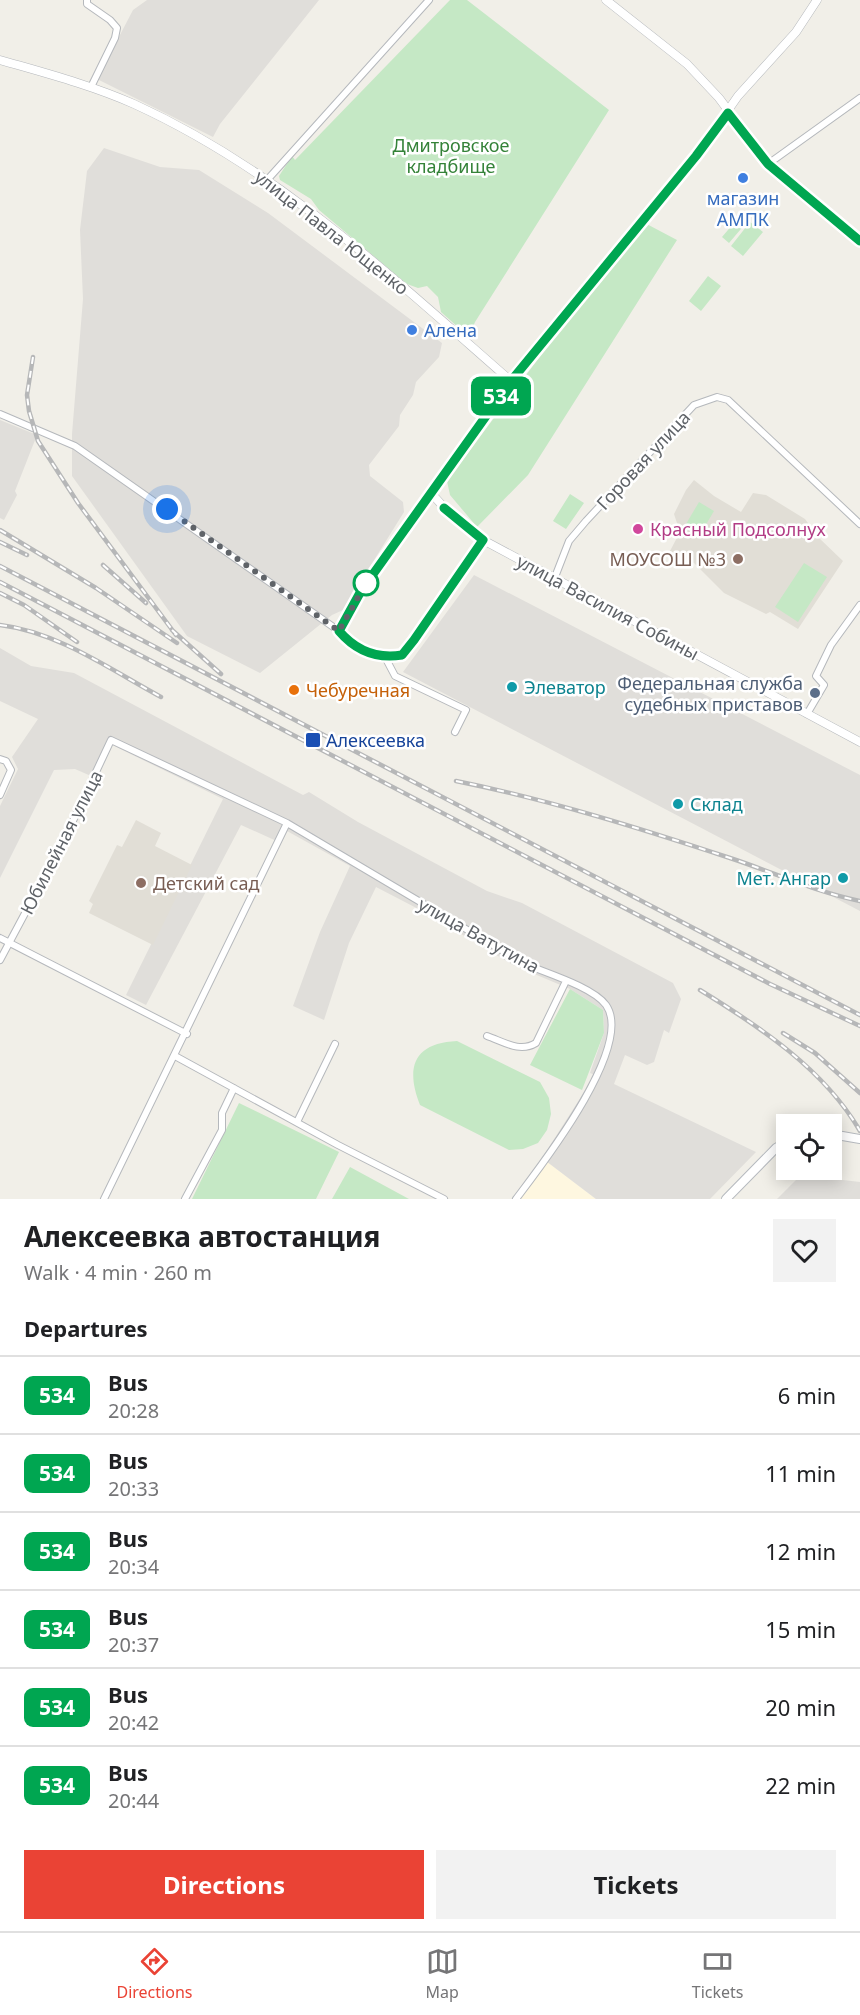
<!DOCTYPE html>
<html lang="en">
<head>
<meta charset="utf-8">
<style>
	:root { --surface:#fff; --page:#f2f2f2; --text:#202124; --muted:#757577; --line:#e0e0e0; --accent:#ea4335 }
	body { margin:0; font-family:"Noto Sans",sans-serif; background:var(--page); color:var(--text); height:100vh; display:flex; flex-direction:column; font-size:22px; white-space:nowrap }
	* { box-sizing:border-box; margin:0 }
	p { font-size:20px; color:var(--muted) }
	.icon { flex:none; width:33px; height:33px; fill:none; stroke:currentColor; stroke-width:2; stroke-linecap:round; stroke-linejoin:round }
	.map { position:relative; height:1199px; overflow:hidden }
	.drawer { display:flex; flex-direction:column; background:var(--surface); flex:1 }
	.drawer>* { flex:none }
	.badge { padding:0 12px; border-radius:9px; font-size:21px; line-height:39px }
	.controls { position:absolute; left:776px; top:1114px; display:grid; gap:12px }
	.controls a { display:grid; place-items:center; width:66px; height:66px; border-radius:0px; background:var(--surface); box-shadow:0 3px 15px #0003; font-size:30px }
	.you { position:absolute; width:30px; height:30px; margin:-15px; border:4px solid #fff; border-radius:50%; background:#1a73e8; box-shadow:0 0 0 9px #1a73e833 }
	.map>.badge { position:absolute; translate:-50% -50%; box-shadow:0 0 0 3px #fff }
	h2 { padding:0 24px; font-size:22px; line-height:54px }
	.round { display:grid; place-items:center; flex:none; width:63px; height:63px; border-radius:0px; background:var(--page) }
	.headline { display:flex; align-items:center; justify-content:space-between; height:102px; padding:0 24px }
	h1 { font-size:28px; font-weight:700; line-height:45px }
	.button { display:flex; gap:12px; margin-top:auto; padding:12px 24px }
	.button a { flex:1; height:69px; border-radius:0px; background:var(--accent); color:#fff; font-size:24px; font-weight:700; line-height:69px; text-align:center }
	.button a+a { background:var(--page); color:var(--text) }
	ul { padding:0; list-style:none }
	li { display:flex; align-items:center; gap:18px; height:78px; padding:0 24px; border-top:2px solid var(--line) }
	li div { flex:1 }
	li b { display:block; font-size:22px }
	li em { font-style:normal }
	li .badge { min-width:66px; font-weight:700; text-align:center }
	.dock { display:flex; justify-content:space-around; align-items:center; height:84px; border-top:2px solid var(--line); background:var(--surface); font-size:16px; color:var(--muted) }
	.dock a { display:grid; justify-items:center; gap:3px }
	.dock .active { color:var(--accent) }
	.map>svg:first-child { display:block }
	.commercial { fill:#fef7e0 }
	.industrial { fill:#e0deda }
	.education { fill:#e1ded6 }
	.green { fill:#c5e8c5 }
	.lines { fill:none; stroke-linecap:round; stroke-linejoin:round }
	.minor-casing { stroke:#b5b8bc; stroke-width:8 }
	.tertiary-casing { stroke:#b5b8bc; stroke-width:9 }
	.secondary-casing { stroke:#b6babf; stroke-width:10 }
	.minor { stroke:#fff; stroke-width:6 }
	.tertiary { stroke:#fff; stroke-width:8 }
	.secondary { stroke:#fff; stroke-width:8 }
	.rail-casing { stroke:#b6b7b8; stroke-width:4.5 }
	.rail { stroke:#fff; stroke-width:2; stroke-dasharray:7; stroke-linecap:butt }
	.line-casing { stroke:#fff; stroke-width:14 }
	.line { stroke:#00a651; stroke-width:9 }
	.walk { stroke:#5f6368; stroke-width:6; stroke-dasharray:0 10.8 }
	.shop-dot { fill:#3f7fe0; stroke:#fff; stroke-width:2 }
	.hotel-dot { fill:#d1479c; stroke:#fff; stroke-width:2 }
	.education-dot { fill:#8d6e63; stroke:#fff; stroke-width:2 }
	.stop-dot { fill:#fff; stroke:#00a651; stroke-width:3 }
	.culture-dot { fill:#0f9aa8; stroke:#fff; stroke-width:2 }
	.food-dot { fill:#e8710a; stroke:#fff; stroke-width:2 }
	.service-dot { fill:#5c6f8a; stroke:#fff; stroke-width:2 }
	.transit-dot { fill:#1a4fb4; stroke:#fff; stroke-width:2 }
	.labels { text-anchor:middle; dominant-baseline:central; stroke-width:5; stroke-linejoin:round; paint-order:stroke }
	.park-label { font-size:18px; fill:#348238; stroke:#fff }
	.shop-label { font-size:18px; fill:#366cbe; stroke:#fff }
	.street-label { font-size:18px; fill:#5f6368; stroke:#fff }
	.hotel-label { font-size:18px; fill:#b23c85; stroke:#fff; text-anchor:start }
	.education-label { font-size:18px; fill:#785e54; stroke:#fff; text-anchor:end }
	.service-label { font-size:18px; fill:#4e5e75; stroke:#fff; text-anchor:end }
	.culture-label { font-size:18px; fill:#0d838f; stroke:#fff; text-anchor:start }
	.food-label { font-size:18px; fill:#c56008; stroke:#fff; text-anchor:start }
	.transit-label { font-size:18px; fill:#164399; stroke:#fff; text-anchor:start }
</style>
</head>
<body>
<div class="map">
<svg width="860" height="1199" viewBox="0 0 860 1199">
	<rect width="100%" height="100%" fill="#f1efe8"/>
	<path class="commercial" d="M546 1161 596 1199H519Z"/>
	<path class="industrial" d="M147 0H319L220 124 213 137 97 79 133 10Z
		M104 148 160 167 199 170 268 213 442 343 439 357 416 382 413 395 400 415 399 426 369 465 370 476 403 502 404 512 343 610 332 615 260 673 187 636 72 476V434L83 299 80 230 87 171Z
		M0 420 37 435 15 491 17 495 4 520 0 518Z
		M474 575 860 775V911L403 672Z
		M0 648 31 666 74 673 303 795 309 792 358 822 487 891 522 903 673 983 681 999 669 1033 664 1030 654 1062 647 1065 625 1055 614 1084 756 1152 710 1199H596L542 1158 595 1075 590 1073 604 1033 603 1010 570 989 513 965 428 914 376 887 349 943 324 1020 293 1006 320 932 350 866 287 831 281 843 241 825 146 1005 126 995 223 799 108 743 91 776 75 769 54 770 0 878V806L18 769 12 757 38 719 0 701Z
		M801 1175 860 1182V1199H777Z"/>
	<path class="education" d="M694 480 714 496 741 512 753 493 766 495 805 519 818 537 843 561 798 629 770 612 766 614 724 593 694 563 670 551 680 532 674 514 686 490Z
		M136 820 161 833 155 846 192 865 153 945 89 913 93 904 89 901 117 845 122 847Z"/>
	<path class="green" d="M450 0H467L609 110 475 322 469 337 441 312 438 297 427 286 418 288 407 284 319 210 311 199 280 180 279 176 292 156 295 160Z
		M739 217 746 223 729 243 722 237Z
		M641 221 677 240 528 475 477 527 450 495 447 481Z
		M750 222 763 232 743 256 731 246Z
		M708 276 721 286 701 311 689 301Z
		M570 494 584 503 566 529 553 521Z
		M699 502 714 511 701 533 686 524Z
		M804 563 827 577 798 622 775 607Z
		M570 989 603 1010 604 1033 582 1090 530 1065Z
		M457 1041 540 1082 549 1098 551 1114 547 1130 538 1143 523 1149 509 1150 420 1105C405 1067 414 1043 457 1041Z
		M239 1103 339 1152 316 1199H192Z
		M350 1167 409 1199H332Z"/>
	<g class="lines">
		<g class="minor-casing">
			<path id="minor" d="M87 0V4L110 20 117 28 115 38 91 87
				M768 164 860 98
				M268 179 429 0
				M0 414 75 446 339 631
				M555 577 569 541 586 521 694 405 717 397 728 400 860 524
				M385 657 395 676 466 710 455 732
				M807 714 824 685 816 676 831 645 860 605
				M0 759 6 761 11 770 0 795
				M0 938 187 1034
				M0 960 63 842 111 740 287 823 525 964C546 973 593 987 606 1005 635 1046 541 1166 516 1199
				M487 1036C504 1042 520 1053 536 1043L566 981
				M175 1056 338 1145 444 1199
				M297 1122 335 1044
				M104 1199 287 823
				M185 1199 222 1130V1113L234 1088"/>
		</g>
		<g class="tertiary-casing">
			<path id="tertiary" d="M606 0 687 64 719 98 768 164 860 241
				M0 60C45 73 91 85 134 104 279 170 393 278 511 381
				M431 493 451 515 483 540 860 742
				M483 540 403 655C377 658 356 651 339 631L361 591 511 381 696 156 738 96 796 32 817 0"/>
		</g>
		<g class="secondary-casing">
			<path id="secondary" d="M831 1134 860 1139
				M726 1199 776 1148 786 1142"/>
		</g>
		<use href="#minor" class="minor"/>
		<use href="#tertiary" class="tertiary"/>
		<use href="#secondary" class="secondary"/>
		<g class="rail-casing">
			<path id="rail" d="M33 357 27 395 29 411 38 441 78 503 176 635
				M0 530 96 588 177 643
				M0 542 27 555
				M103 565 146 603
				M0 566 860 1015
				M0 582 770 984 860 1026
				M0 593 24 605 77 642
				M0 625C58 632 111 670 161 697
				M172 630 221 674
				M456 781C550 800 639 828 730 858 773 872 815 892 860 901
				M700 990C760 1027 824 1069 860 1131
				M783 1033 815 1053 860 1093"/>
		</g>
		<use href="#rail" class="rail"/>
	</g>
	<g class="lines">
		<g class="line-casing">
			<path id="line" d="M444 508 483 540 414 640 402 655C377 659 356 651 339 631L361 591 511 381 696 156 728 113 768 164 860 241"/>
		</g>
		<use href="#line" class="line"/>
		<path class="walk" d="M167 509 339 631 366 583"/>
	</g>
	<g class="shop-dot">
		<circle cx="743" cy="178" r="6"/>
		<circle cx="412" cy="330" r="6"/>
	</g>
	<circle class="hotel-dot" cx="638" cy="529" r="6"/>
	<g class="education-dot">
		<circle cx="738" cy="559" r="6"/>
		<circle cx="141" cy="883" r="6"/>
	</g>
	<circle class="stop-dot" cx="366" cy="583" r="12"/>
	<g class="culture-dot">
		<circle cx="512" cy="687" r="6"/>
		<circle cx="678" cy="804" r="6"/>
		<circle cx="843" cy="878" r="6"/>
	</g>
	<circle class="food-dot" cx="294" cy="690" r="6"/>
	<circle class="service-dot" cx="815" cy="693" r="6"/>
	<rect class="transit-dot" x="305" y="732" width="16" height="16" rx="3"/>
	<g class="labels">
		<g class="park-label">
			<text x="451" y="145">Дмитровское<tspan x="451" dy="21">кладбище</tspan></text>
		</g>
		<g class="shop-label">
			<text x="743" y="198">магазин<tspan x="743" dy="21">АМПК</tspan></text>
			<text x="424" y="330" text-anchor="start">Алена</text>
		</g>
		<g class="street-label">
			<text transform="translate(332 232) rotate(38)">улица Павла Ющенко</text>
			<text transform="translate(643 460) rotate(-47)">Горовая улица</text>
			<text transform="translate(608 607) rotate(28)">улица Василия Собины</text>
			<text transform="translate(61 842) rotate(-63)">Юбилейная улица</text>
			<text transform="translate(479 935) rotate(29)">улица Ватутина</text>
		</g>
		<g class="hotel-label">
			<text x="650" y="529">Красный Подсолнух</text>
		</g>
		<g class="education-label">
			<text x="726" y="559">МОУСОШ №3</text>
			<text x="153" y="883" text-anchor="start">Детский сад</text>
		</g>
		<g class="service-label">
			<text x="803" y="683">Федеральная служба<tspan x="803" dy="21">судебных приставов</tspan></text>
		</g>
		<g class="culture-label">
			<text x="524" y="687">Элеватор</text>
			<text x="690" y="804">Склад</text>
			<text x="831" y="878" text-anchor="end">Мет. Ангар</text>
		</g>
		<g class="food-label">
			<text x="306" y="690">Чебуречная</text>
		</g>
		<g class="transit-label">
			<text x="326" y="740">Алексеевка</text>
		</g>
	</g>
</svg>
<div class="controls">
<a><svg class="icon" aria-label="locate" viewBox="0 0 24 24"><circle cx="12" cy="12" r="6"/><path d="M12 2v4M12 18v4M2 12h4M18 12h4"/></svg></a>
</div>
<div class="you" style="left:167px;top:509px"></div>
<b class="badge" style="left:501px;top:396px;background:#00a651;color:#fff">534</b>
</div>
<section class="drawer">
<div class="headline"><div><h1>Алексеевка автостанция</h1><p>Walk · 4 min · 260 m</p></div><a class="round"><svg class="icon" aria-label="heart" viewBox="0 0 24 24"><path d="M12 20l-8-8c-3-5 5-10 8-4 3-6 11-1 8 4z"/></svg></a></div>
<h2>Departures</h2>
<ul>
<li><span class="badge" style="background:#00a651;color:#fff">534</span><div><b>Bus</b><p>20:28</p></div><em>6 min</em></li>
<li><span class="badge" style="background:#00a651;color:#fff">534</span><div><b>Bus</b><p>20:33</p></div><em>11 min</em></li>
<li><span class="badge" style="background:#00a651;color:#fff">534</span><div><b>Bus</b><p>20:34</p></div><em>12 min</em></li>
<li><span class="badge" style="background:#00a651;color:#fff">534</span><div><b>Bus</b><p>20:37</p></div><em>15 min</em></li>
<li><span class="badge" style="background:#00a651;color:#fff">534</span><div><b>Bus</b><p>20:42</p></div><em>20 min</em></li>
<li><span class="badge" style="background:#00a651;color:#fff">534</span><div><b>Bus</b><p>20:44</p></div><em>22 min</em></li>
</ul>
<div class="button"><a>Directions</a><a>Tickets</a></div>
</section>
<nav class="dock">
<a class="active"><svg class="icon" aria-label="directions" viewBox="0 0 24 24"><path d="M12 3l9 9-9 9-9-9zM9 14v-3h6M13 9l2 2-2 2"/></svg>Directions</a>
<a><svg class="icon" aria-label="map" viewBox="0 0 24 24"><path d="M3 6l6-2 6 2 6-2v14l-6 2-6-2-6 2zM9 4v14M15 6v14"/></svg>Map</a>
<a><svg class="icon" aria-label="tickets" viewBox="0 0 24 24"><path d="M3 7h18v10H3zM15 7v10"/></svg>Tickets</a>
</nav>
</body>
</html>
